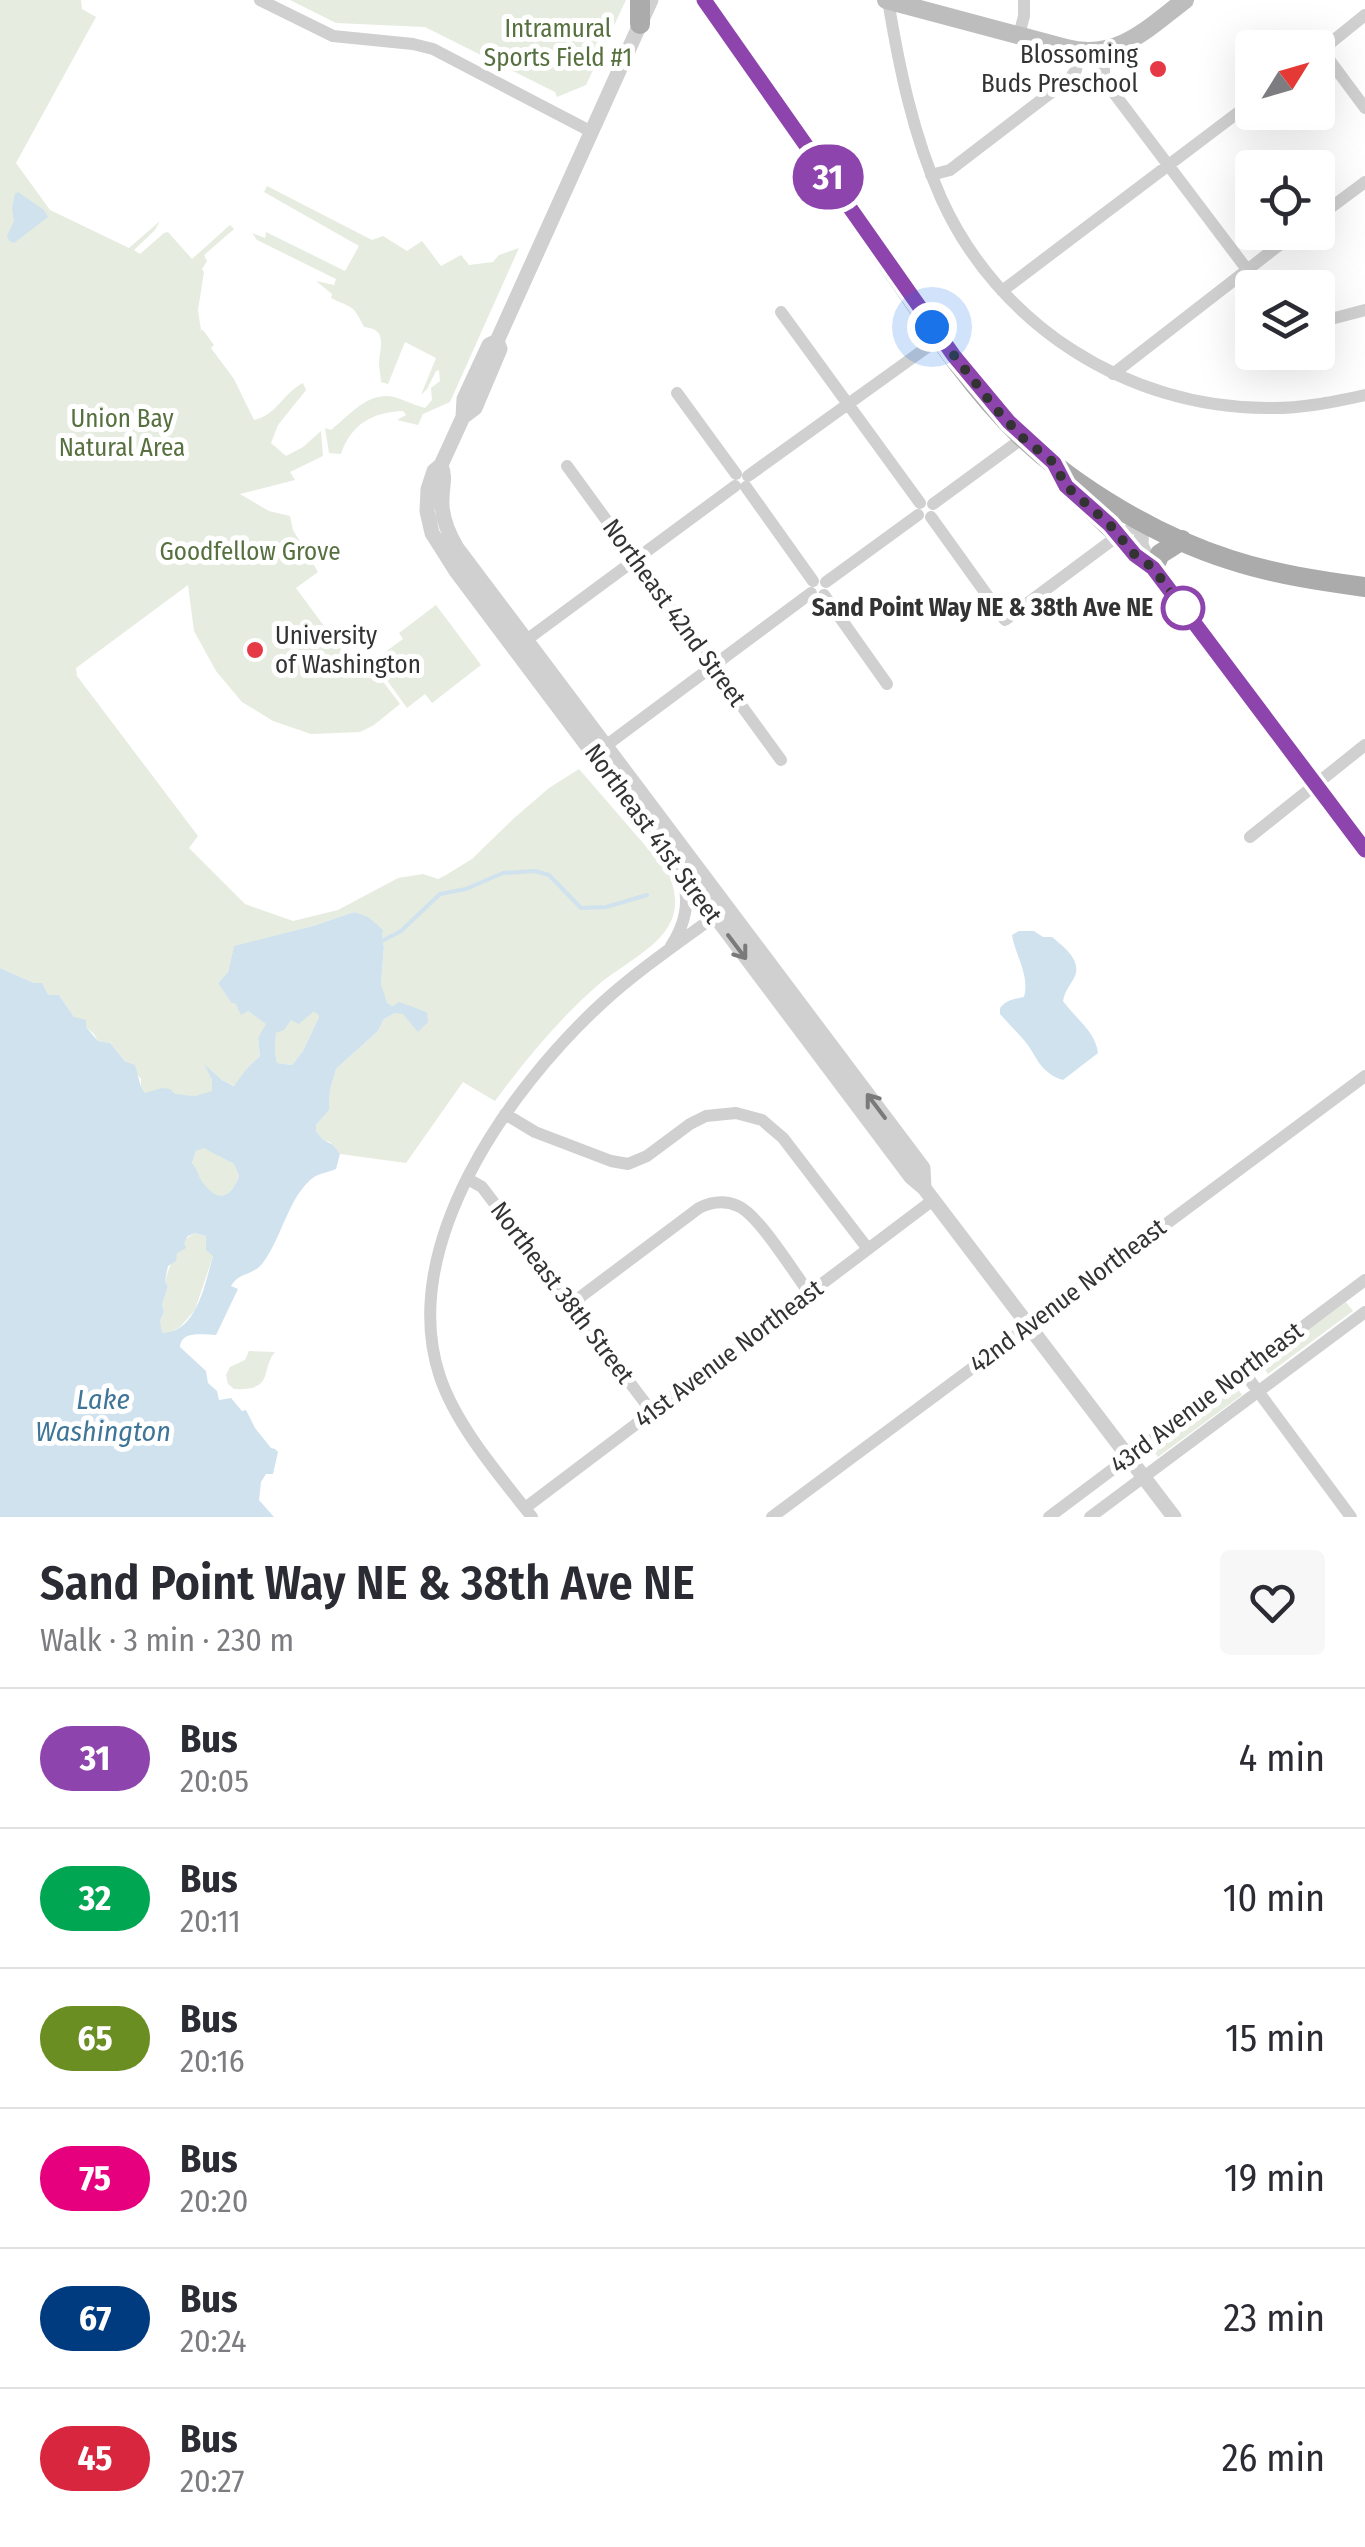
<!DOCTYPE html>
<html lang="en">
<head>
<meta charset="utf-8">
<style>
	:root { --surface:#fff; --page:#f7f7f7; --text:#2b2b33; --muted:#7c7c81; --line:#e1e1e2 }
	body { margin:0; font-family:"Fira Sans Condensed",sans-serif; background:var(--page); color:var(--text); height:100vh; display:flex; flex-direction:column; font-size:38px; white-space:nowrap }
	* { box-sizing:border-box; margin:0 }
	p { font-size:32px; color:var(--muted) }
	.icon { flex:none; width:55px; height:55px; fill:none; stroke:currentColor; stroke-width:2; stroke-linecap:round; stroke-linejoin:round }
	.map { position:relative; height:1517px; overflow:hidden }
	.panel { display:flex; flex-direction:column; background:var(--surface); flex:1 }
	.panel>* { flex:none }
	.badge { padding:0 20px; border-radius:32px; font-size:35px; line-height:65px }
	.needle { width:65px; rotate:53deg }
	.controls { position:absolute; left:1235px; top:30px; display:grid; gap:20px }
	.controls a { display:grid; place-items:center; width:100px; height:100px; border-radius:10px; background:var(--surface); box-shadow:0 10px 40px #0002; font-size:50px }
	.you { position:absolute; width:50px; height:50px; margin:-25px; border:8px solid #fff; border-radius:50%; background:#1a73e8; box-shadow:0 0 0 15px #1a73e833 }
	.map>.badge { position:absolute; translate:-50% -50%; box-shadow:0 0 0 5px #fff }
	.round { display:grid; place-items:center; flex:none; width:105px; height:105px; border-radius:10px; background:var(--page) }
	.summary { display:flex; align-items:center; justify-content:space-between; height:170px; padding:0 40px }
	h1 { font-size:48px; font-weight:600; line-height:75px }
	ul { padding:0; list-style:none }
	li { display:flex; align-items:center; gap:30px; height:140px; padding:0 40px; border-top:2px solid var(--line) }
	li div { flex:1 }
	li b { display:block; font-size:38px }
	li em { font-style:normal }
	li .badge { min-width:110px; font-weight:700; text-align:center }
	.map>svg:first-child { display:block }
	.green { fill:#e6ecdf }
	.water { fill:#cfe2ee; fill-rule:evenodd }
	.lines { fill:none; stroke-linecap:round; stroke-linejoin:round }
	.stream { stroke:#cfe2ee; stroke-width:4 }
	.minor { stroke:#d0d0d0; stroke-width:12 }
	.tertiary { stroke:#d0d0d0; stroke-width:15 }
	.secondary { stroke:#bdbdbd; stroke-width:18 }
	.primary { stroke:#ababab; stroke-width:20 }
	.oneway { stroke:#7a7a7a }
	.line-casing { stroke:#fff; stroke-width:22 }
	.line { stroke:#8e44ad; stroke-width:15 }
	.walk { stroke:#333; stroke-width:10; stroke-dasharray:0 18 }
	.poi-dot { fill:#e63946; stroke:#fff; stroke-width:4 }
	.stop-dot { fill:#fff; stroke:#8e44ad; stroke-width:5 }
	.labels { text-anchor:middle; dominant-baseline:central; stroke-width:10; stroke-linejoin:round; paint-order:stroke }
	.park-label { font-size:25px; fill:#56703f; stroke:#fff }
	.poi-label { font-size:25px; fill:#333; stroke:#fff; text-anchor:end }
	.stop-label { font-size:25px; font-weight:bold; fill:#333; stroke:#fff; text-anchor:end }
	.street-label { font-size:25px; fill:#333; stroke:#fff }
	.water-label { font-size:28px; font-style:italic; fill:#3f7597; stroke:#fff }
</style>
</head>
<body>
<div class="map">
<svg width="1365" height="1517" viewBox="0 0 1365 1517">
	<rect width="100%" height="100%" fill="#fff"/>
	<path class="green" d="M0 0H81L82 9 96 17 16 163 50 210 129 248 160 221 155 230 134 250 140 254 164 233 168 232 192 259 230 225 234 229 204 255 207 261 202 269 204 272 198 310 201 330H203L214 345 211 348 234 379 254 420C277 415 283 393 303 383L306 390 278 425 271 443 286 456 303 447 321 431 323 456 290 472 295 480 240 494 269 511 290 516 293 530 318 572 296 588 346 656 363 655 400 704 374 725 360 732 311 734 273 721 242 702 216 671 194 631 188 585 76 668 77 676 198 836 189 848 245 904 293 921 338 910 398 878 423 874 438 879 446 875 472 859 513 819 549 788 579 769 669 873C675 890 679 908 669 925 656 949 619 967 598 985 559 1019 526 1059 495 1101L463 1082 406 1163 340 1154 330 1142 322 1140 316 1131V1125L329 1110 330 1090 336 1069 378 1031 384 1019 395 1013H403L409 1019 427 1012 399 1003 393 1006 386 1003 381 985 384 946 382 941 383 931 354 912 313 926 234 947 228 972 218 983 236 1003 267 1024 258 1038 260 1056 247 1068 235 1086 222 1080 206 1066 212 1080V1092L195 1096 145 1093 141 1087V1079L110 1043 98 1041 94 1034 74 1017 59 995H48L34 983 0 968Z
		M290 0H626L586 85 557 97 555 92 425 27 336 23Z
		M267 186 372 240 383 236 407 251 422 241 441 266 461 255 469 265 493 262 499 255 519 248 450 402 423 414 418 425 397 420 406 415 403 411C373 412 351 424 341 454L329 453 325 428 331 430C349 416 368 391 394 397 404 400 414 405 425 408L432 400 431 388 440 381 439 370 436 371 427 389 421 395 436 358 405 342 388 384 381 382C381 379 379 366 379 363 380 346 388 329 364 327 352 303 353 309 331 298L332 294 316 281 334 285 336 279 257 240 252 233 265 238 266 232 345 271 359 246 264 192Z
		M436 605 481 665 432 703 425 694 407 708 373 661 403 639 399 633Z
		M313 1012 319 1014V1017L303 1051 292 1065 277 1063 275 1052 276 1033 291 1020Z
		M204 1147 234 1164 239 1176C232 1195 220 1205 204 1185 198 1177 199 1170 192 1163L196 1151Z
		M195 1233 206 1236 213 1256 195 1310 180 1327 170 1333H161L160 1321 164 1312 162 1305 168 1286 165 1281C170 1265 179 1240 195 1233Z
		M1346 1302 1353 1311 1268 1374 1261 1365Z
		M249 1351 275 1352C260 1370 275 1391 234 1389L228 1384 226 1375 230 1367 245 1360Z
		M1235 1385 1242 1395 1158 1457 1151 1448Z"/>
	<path class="water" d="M18 192 44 210 48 217 14 243 9 241 7 236 14 221 12 208 15 194Z
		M354 912 368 917 383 930 382 941 384 946 381 984 387 1003 393 1006 399 1002 427 1012 428 1022 418 1032 403 1014 395 1013 384 1019 378 1031 336 1069 330 1090 329 1110 316 1125V1131L322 1139 333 1145 340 1154 336 1169C330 1172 320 1173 314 1177 288 1196 282 1239 262 1264 253 1275 238 1273 231 1286L238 1289 216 1335C204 1335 181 1330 180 1347L206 1371 208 1383 217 1391 219 1400 231 1398 242 1411 246 1410 255 1428 271 1448 275 1449 278 1452 273 1474H266L261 1482 259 1500 274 1517H0V968L34 983H42L48 995H59L74 1017 86 1020V1027L98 1041 110 1043 126 1062 135 1065 141 1087 145 1093 162 1088 170 1089 175 1094 195 1096 212 1091V1080L204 1064 222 1080 234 1086 247 1068 260 1056 258 1038 266 1024 248 1011 241 1015 236 1004 231 1002 218 983 228 972 234 946 313 926ZM313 1012 318 1014 319 1017 303 1051 292 1065 277 1063 275 1052 276 1033 284 1030 291 1020 299 1024ZM204 1148 234 1164 239 1176C232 1195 220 1205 204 1184 198 1177 199 1170 192 1163L196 1151ZM195 1233 206 1236V1250L213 1256C205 1283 197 1333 162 1333L160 1321 164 1312 162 1305 168 1286 165 1281 168 1266 176 1261 177 1253 186 1248 184 1243 188 1236Z
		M1019 931H1034L1043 937H1052C1064 947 1083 961 1074 978 1069 987 1065 991 1063 1001 1075 1018 1096 1032 1098 1053L1063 1080C1038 1072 1038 1056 1023 1039 1016 1031 1007 1022 1000 1014V1008C1006 1000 1014 999 1024 997 1030 975 1015 955 1012 935Z"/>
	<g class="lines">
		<path class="stream" d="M380 942 401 931 440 894 466 889 503 873 535 871 549 875 581 908 606 907 647 895"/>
		<path class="minor" d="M260 0 333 36 413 44 433 49 592 132
			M888 0C899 67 913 135 941 198 998 325 1128 408 1267 408 1300 409 1333 402 1365 395
			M1019 35 1024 16V0
			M1322 50 1365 108
			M1104 51V80L1261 288
			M1318 53 1365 15
			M931 175 950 170 1070 78 1076 70 1079 52
			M1318 217 1365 182
			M1002 291 1252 102
			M781 312 920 503
			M1318 320H1327L1365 310
			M1113 374 1296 232
			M677 393 736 474
			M567 466 781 760
			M748 476 940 338
			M746 487 813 581
			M933 504 1023 438
			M931 517 1005 620 1111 541 1142 522
			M826 582 918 515
			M824 595 887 684
			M521 644 735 486
			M600 750 811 593
			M1250 837 1365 745
			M671 946C686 923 690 902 682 875
			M505 1114 535 1132 611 1161 628 1164 647 1156 690 1124 706 1116 736 1113 762 1120 783 1138 868 1249
			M468 1179 482 1187 652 1412
			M571 1304 699 1208C711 1202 725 1200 738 1206 759 1215 794 1273 810 1294
			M1243 1371 1351 1517
			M525 1508 933 1200
			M532 1517C500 1476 457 1427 440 1377 396 1247 509 1089 601 1004 638 970 681 941 722 911
			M772 1517 1365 1076
			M1049 1517 1365 1280
			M1090 1517 1365 1312"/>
		<path class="tertiary" d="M497 341 489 345 464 399 463 417 441 465 434 471 428 489 427 511 432 533 456 571 911 1177 924 1188 1174 1517
			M463 417 475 408 500 349 497 341 651 0
			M441 465C446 479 442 485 442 499 441 517 448 533 457 548L923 1168 924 1188
			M1142 522 1141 545 1153 569 1365 850"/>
		<path class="secondary" d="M886 0 1066 48C1117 61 1147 29 1185 0"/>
		<path class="primary" d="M704 0C761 81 817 162 874 243 920 309 964 381 1022 437 1077 489 1158 537 1231 560 1274 574 1320 581 1365 587
			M640 24V0
			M1067 486 1119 536
			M1153 569 1160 554 1182 540"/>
	</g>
	<defs><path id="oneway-shaft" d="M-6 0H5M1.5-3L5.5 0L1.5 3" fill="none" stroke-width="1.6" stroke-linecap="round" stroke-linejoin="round" transform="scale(2.5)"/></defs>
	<g class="oneway">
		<use href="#oneway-shaft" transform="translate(737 947) rotate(53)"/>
		<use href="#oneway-shaft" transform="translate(876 1106) rotate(-127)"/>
	</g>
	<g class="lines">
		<g class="line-casing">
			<path id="line" d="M704 0 954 356 1009 422 1054 463 1066 486 1110 525 1135 555 1153 568 1365 850"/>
		</g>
		<use href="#line" class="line"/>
		<path class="walk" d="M932 327 995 408 1023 438 1054 463 1066 486 1110 525 1135 555 1153 568 1186 613 1183 608"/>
	</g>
	<g class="poi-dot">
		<circle cx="1158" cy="69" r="10"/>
		<circle cx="255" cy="650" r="10"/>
	</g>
	<circle class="stop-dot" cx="1183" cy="608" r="20"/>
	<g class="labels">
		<g class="park-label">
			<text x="558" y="29">Intramural<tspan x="558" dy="29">Sports Field #1</tspan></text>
			<text x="122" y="419">Union Bay<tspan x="122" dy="29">Natural Area</tspan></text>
			<text x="250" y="552">Goodfellow Grove</text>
		</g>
		<g class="poi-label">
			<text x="1138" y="55">Blossoming<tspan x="1138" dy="29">Buds Preschool</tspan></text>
			<text x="275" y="636" text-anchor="start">University<tspan x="275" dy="29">of Washington</tspan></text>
		</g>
		<g class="stop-label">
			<text x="1153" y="608">Sand Point Way NE &amp; 38th Ave NE</text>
		</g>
		<g class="street-label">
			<text transform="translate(674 613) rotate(54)">Northeast 42nd Street</text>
			<text transform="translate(653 834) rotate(54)">Northeast 41st Street</text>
			<text transform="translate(562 1293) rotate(53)">Northeast 38th Street</text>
			<text transform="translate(1068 1296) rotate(-37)">42nd Avenue Northeast</text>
			<text transform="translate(729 1354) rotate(-37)">41st Avenue Northeast</text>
			<text transform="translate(1207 1398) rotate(-37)">43rd Avenue Northeast</text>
		</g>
		<g class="water-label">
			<text x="103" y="1399">Lake<tspan x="103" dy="32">Washington</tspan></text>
		</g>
	</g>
</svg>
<div class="controls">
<a><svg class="needle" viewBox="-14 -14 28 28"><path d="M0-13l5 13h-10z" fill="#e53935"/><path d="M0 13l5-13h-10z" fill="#7c7c81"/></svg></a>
<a><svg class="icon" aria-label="locate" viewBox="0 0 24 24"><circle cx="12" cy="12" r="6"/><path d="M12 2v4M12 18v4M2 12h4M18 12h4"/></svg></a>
<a><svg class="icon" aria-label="layers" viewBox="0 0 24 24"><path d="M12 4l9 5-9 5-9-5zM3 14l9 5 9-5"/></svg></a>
</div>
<div class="you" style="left:932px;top:327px"></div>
<b class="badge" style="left:828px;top:177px;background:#8e44ad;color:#fff">31</b>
</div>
<section class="panel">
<div class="summary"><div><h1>Sand Point Way NE &amp; 38th Ave NE</h1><p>Walk · 3 min · 230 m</p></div><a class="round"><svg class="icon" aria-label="heart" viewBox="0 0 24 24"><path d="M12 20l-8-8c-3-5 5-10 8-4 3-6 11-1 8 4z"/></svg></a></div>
<ul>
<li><span class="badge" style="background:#8e44ad;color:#fff">31</span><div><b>Bus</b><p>20:05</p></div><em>4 min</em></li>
<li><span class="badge" style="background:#00a651;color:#fff">32</span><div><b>Bus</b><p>20:11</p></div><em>10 min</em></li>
<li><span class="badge" style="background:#6b8e23;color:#fff">65</span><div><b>Bus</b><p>20:16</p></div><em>15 min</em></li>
<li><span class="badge" style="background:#e6007e;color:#fff">75</span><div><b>Bus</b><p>20:20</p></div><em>19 min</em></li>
<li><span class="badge" style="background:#003b80;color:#fff">67</span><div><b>Bus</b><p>20:24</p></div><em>23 min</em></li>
<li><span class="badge" style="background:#d7263d;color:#fff">45</span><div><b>Bus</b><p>20:27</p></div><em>26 min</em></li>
</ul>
</section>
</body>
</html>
